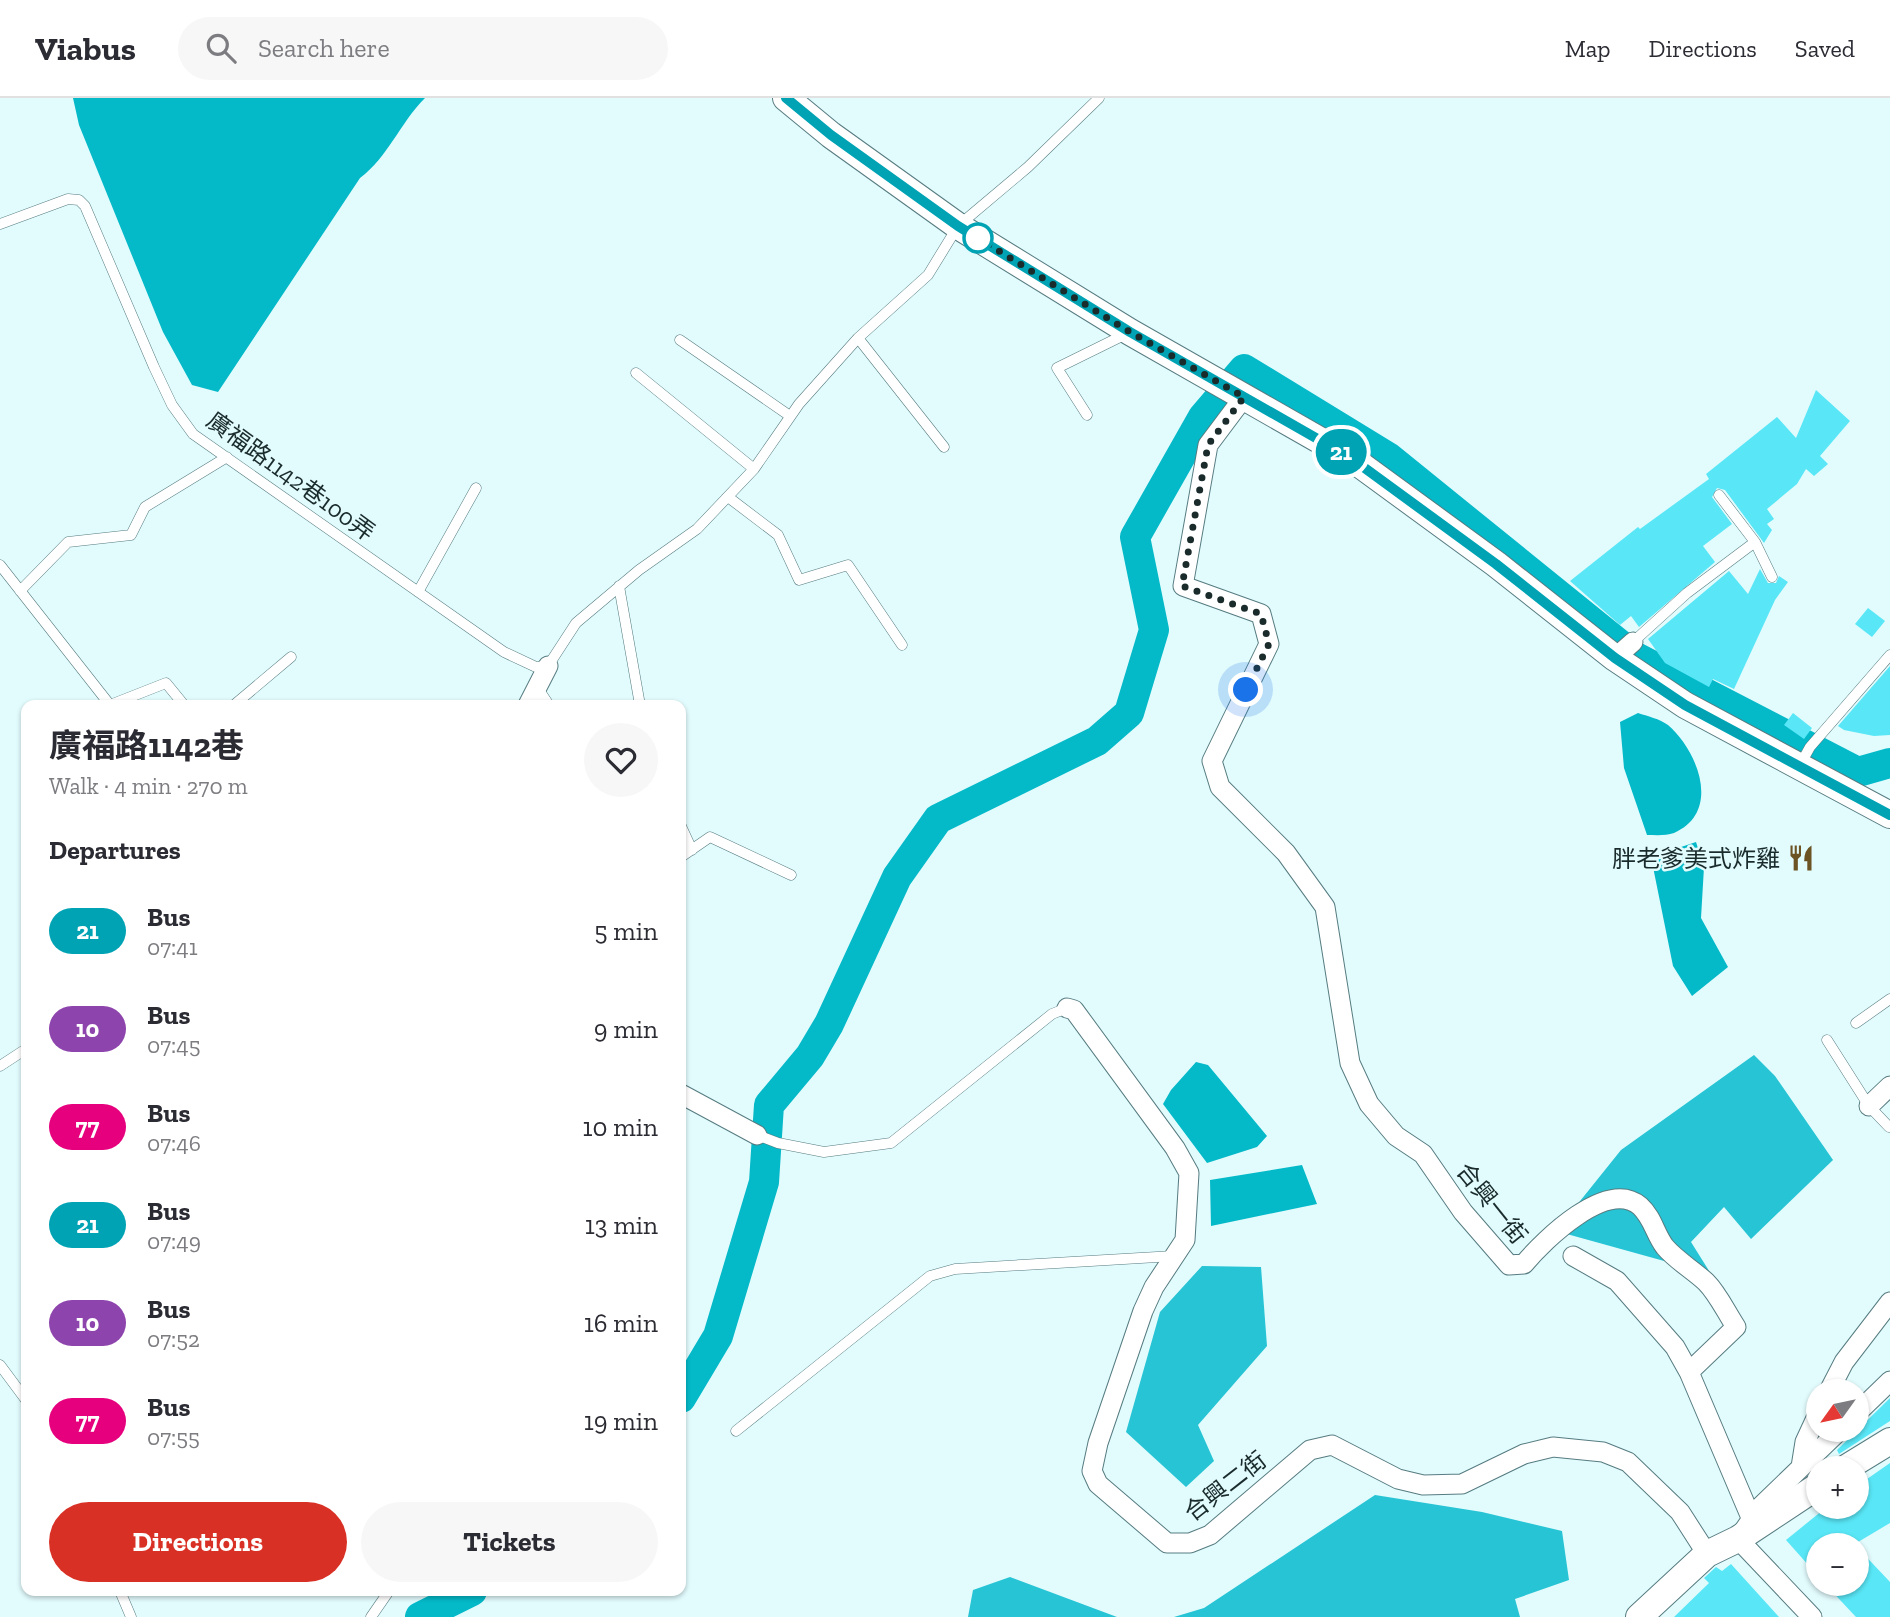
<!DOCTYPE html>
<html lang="en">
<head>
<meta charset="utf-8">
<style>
	:root { --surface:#fff; --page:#f7f7f7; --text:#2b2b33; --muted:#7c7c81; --line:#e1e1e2; --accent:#d93025 }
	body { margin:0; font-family:"Zilla Slab","Noto Sans TC",serif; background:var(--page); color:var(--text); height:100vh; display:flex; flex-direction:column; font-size:26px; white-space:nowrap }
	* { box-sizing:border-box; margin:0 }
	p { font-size:23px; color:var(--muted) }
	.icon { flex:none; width:38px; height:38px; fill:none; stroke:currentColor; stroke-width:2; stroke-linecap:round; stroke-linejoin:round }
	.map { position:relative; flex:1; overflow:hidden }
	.drawer { position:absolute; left:21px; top:602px; width:665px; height:896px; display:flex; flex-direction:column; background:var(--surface); border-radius:14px; box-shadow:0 2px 5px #0004 }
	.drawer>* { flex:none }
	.badge { padding:0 14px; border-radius:23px; font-size:24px; line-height:46px }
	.needle { width:46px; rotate:237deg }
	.fabs { position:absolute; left:1806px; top:1281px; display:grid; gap:14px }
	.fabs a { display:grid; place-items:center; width:63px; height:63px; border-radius:50%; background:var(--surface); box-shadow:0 2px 5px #0004; font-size:35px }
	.you { position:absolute; width:35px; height:35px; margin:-18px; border:5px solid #fff; border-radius:50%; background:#1a73e8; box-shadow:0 0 0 10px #1a73e833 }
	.map>.badge { position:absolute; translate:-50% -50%; box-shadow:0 0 0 4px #fff }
	h2 { padding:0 28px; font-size:26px; line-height:63px }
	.round { display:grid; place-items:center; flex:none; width:74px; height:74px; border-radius:37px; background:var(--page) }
	.overview { display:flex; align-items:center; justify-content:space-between; height:119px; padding:0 28px }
	h1 { font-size:33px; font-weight:700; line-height:52px }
	.action { display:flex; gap:14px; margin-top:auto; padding:14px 28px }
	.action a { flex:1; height:80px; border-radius:42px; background:var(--accent); color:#fff; font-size:28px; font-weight:700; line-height:80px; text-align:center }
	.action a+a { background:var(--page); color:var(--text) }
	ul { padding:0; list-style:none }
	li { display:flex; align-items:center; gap:21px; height:98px; padding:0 28px }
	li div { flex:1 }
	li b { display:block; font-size:26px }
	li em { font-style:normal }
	li .badge { min-width:77px; font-weight:700; text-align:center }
	header { display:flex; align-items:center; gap:42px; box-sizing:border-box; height:98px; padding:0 35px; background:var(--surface); border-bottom:2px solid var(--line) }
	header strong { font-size:33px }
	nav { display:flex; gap:38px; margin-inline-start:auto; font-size:24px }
	.search { width:490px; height:63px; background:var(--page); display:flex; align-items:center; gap:18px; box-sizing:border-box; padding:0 24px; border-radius:38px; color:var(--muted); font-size:26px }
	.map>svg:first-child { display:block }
	.forest { fill:#26c4d4 }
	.water { fill:#04b9c8 }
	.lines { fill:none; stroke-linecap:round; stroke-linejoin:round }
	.river { stroke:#04b9c8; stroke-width:30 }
	.building { fill:#59e7f7 }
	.lane-casing { stroke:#567c81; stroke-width:11 }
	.street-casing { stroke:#567c81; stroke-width:21 }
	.secondary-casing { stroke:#567c81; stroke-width:28 }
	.lane { stroke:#fff; stroke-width:10 }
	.street { stroke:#fff; stroke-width:19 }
	.secondary { stroke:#fff; stroke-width:26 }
	.line-casing { stroke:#fff; stroke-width:16 }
	.line { stroke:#00a3b4; stroke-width:10 }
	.walk { stroke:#1a2b2c; stroke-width:7; stroke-dasharray:0 12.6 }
	.stop-dot { fill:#fff; stroke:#00a3b4; stroke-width:3.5 }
	.labels { text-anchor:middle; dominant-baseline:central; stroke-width:5; stroke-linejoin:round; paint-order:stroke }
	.street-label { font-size:24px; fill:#1a2b2c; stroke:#e2fbfd }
	.poi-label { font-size:24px; fill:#1a2b2c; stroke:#e2fbfd; text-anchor:end }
</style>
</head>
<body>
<header>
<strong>Viabus</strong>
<div class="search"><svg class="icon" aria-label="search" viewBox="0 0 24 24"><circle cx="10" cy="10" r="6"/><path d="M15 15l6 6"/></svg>Search here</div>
<nav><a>Map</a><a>Directions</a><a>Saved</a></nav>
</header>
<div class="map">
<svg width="1890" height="1519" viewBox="0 0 1890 1519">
	<rect width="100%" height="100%" fill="#e2fbfd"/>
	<path class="forest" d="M1754 957 1775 978 1833 1062 1751 1141 1724 1109 1691 1144 1711 1176 1556 1133 1621 1052Z
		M1202 1168 1261 1169 1267 1248 1198 1327 1214 1363 1186 1389 1126 1334 1160 1214Z
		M1375 1397 1482 1414 1562 1433 1569 1482 1515 1501 1520 1519H1174L1204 1510Z
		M1010 1479 1117 1519H968L973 1492Z"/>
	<path class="water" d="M73 0H425C400 25 388 59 360 80L218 294 192 287 163 234 79 27Z
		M1638 615C1647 618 1660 621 1668 627 1698 653 1722 714 1674 735 1666 738 1655 737 1647 737L1624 670 1620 624Z
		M1696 744 1704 769 1701 820 1728 869 1692 898 1673 868 1651 759Z
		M1196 964 1208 967 1267 1038 1257 1049 1207 1065 1163 1006 1171 992Z
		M1302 1067 1317 1106 1211 1128 1210 1082Z"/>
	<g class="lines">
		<path class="river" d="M681 1300 718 1238 764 1084 769 1007 810 958 829 926 897 779 938 721 1097 643 1129 615 1154 532 1135 439 1203 319 1244 271 1388 359 1634 558 1858 674 1890 665
			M420 1519 472 1493"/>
	</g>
	<path class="building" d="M1816 292 1850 323 1820 358 1828 366 1814 378 1806 371 1797 386 1767 411 1774 421 1767 426 1772 432 1764 445 1725 392 1717 390 1712 399 1732 426 1703 448 1715 464 1639 529 1631 518 1620 527 1570 483 1638 429 1640 431 1709 381 1706 376 1777 319 1796 340Z
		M1760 471 1768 485H1776L1779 478 1788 484 1775 502 1734 591 1713 581 1709 589 1665 565 1648 541 1729 473 1748 496Z
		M1868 510 1885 523 1872 539 1855 526Z
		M1890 568V637L1874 638 1844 632 1838 628Z
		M1793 615 1812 630 1804 641 1784 627Z
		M1890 1300V1323L1839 1356 1837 1352Z
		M1890 1365V1425L1853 1447H1818V1478L1786 1442 1823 1412 1825 1416 1836 1409H1857V1388Z
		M1857 1449 1890 1484V1519H1856L1825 1486H1857Z
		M1731 1466 1779 1519H1674L1709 1485 1704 1480 1716 1469 1722 1473Z"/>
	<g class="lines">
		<g class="lane-casing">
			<path id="lane" d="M0 126 68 101 79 102 85 108 154 269 172 307 193 336 504 554 536 569 548 568 576 525 639 472 697 431 754 371 799 306 858 240 928 177 958 128 1028 69 1099 0
				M858 240 944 349
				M680 242 790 318
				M636 275 754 371
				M1087 317 1057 270 1126 236
				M1719 397 1755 444 1772 479
				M728 399 778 437 799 482 848 467 902 547
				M0 467 110 607 166 585 184 607
				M619 488 640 607
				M20 493 68 444 131 437 145 409 227 359
				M418 494 476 390
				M1633 544 1687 495 1755 444
				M537 589 549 607
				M234 607 291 559
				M1800 667 1810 649 1890 557
				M681 728 692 752
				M681 759 710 739 791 777
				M1856 925 1890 901
				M1827 942 1869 1008 1889 1029
				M0 968 26 951
				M757 1037 778 1045 824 1054 891 1045 1052 916 1067 910
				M0 1267 26 1302
				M736 1333 930 1178 955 1171 1174 1158
				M120 1493 131 1519
				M371 1519 389 1493"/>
		</g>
		<g class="street-casing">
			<path id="street" d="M1244 299 1208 347 1183 488 1261 516 1269 546 1212 663 1220 689 1286 755 1325 809 1350 965 1369 1006 1396 1038 1423 1056 1463 1114 1509 1167 1524 1166C1544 1142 1607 1080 1640 1108 1653 1120 1655 1136 1665 1149 1676 1162 1693 1172 1706 1184 1718 1196 1726 1214 1736 1229L1689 1274 1752 1422
				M1615 560 1633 544
				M528 607 548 568
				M1067 910 1074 912 1175 1050 1189 1075 1185 1142 1154 1189 1143 1213 1098 1345 1092 1373 1098 1386 1167 1445H1190L1210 1437 1310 1352 1332 1347 1398 1381 1423 1387 1462 1386 1524 1356 1553 1349 1603 1354 1628 1364 1680 1414 1707 1456
				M681 996 757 1037
				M1869 1008 1890 988
				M1573 1158 1617 1183 1675 1249 1689 1274
				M1829 1293 1844 1264 1890 1204
				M1857 1315 1890 1283
				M1801 1369 1805 1344 1818 1316
				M1812 1519 1738 1441 1760 1409 1840 1332"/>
		</g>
		<g class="secondary-casing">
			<path id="secondary" d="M786 0 831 37 958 128 1130 234 1351 360 1496 466 1615 560 1685 607 1890 717
				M1846 1370 1890 1343
				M1639 1519 1707 1456 1738 1441 1818 1388"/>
		</g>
		<use href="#lane" class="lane"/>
		<use href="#street" class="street"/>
		<use href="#secondary" class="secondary"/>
	</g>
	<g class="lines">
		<g class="line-casing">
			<path id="line" d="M786 0 831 37 958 128 1130 234 1351 360 1496 466 1615 560 1685 607 1890 717"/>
		</g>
		<use href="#line" class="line"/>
		<path class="walk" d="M978 140 1130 234 1244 299 1208 347 1182 488 1261 516 1269 546 1246 592"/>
	</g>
	<defs>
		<g id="restaurant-bare" transform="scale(2.1)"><path d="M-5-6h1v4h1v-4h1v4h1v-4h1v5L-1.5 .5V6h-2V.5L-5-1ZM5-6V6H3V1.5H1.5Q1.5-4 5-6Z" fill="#6b5324" stroke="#e2fbfd" stroke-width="2.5" paint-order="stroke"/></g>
	</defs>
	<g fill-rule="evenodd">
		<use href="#restaurant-bare" x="1801" y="760"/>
	</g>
	<circle class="stop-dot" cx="978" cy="140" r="14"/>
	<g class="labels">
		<g class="street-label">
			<text transform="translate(291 378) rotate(36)">廣福路1142巷100弄</text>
			<text transform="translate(1492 1105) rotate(51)">合興一街</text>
			<text transform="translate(1225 1388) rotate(-38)">合興二街</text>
		</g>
		<g class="poi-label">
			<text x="1780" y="760">胖老爹美式炸雞</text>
		</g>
	</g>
</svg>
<div class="fabs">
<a><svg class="needle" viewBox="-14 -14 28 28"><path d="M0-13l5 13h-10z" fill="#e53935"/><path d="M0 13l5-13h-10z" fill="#7c7c81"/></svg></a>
<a>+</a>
<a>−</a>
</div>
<div class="you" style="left:1246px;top:592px"></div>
<b class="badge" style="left:1341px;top:354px;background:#00a3b4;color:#fff">21</b>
<section class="drawer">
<div class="overview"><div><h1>廣福路1142巷</h1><p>Walk · 4 min · 270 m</p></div><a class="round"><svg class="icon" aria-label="heart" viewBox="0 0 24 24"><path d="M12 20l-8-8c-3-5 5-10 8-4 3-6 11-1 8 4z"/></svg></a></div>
<h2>Departures</h2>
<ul>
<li><span class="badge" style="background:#00a3b4;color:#fff">21</span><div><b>Bus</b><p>07:41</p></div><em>5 min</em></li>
<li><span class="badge" style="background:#8e44ad;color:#fff">10</span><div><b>Bus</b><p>07:45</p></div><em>9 min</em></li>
<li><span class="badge" style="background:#e6007e;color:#fff">77</span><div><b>Bus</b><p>07:46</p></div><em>10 min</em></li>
<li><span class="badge" style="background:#00a3b4;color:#fff">21</span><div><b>Bus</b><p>07:49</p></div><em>13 min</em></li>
<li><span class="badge" style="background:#8e44ad;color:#fff">10</span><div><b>Bus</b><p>07:52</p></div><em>16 min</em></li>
<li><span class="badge" style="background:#e6007e;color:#fff">77</span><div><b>Bus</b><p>07:55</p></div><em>19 min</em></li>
</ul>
<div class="action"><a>Directions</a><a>Tickets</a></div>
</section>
</div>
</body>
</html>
